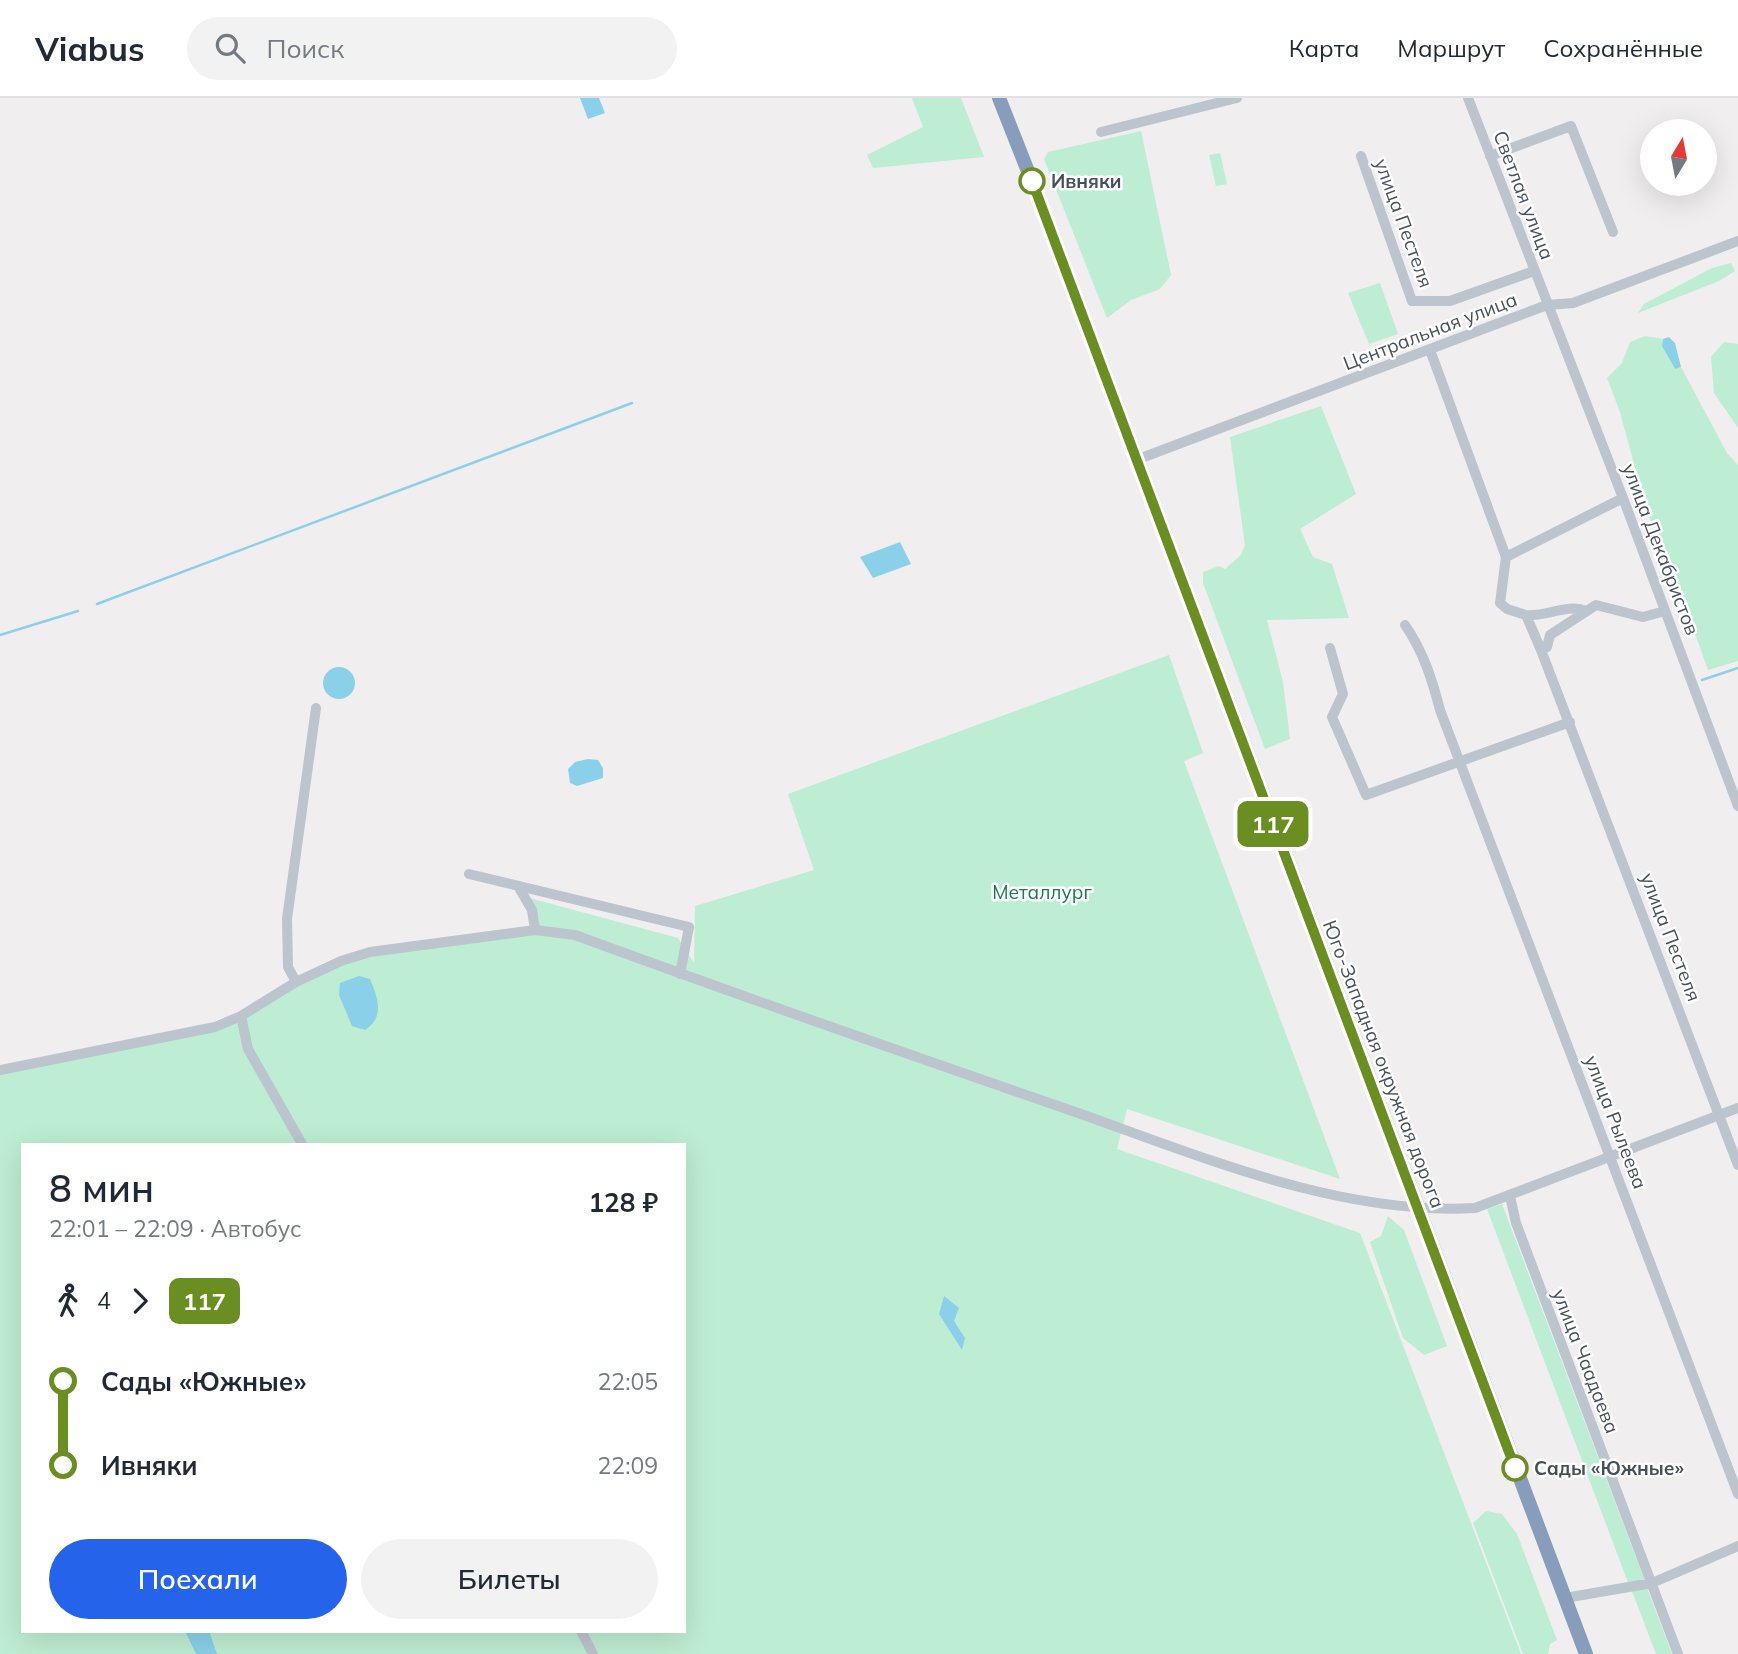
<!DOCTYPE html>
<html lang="ru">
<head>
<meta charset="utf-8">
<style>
	:root { --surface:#fff; --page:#f2f2f3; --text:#1f2937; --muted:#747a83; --line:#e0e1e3; --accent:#2563eb }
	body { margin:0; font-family:Mulish,sans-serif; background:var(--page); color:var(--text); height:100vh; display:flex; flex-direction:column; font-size:26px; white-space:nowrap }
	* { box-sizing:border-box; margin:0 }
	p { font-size:23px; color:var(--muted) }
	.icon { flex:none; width:38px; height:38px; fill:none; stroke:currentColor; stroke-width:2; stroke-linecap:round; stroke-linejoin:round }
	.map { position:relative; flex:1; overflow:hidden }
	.panel { position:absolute; left:21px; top:1045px; width:665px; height:490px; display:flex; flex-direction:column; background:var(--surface); border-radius:0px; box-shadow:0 7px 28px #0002 }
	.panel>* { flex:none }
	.badge { padding:0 14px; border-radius:10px; font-size:24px; line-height:46px }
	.needle { width:46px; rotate:10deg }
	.tools { position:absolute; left:1640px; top:21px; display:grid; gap:14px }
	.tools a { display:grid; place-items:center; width:77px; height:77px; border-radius:50%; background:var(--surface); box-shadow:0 7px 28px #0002; font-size:35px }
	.map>.badge { position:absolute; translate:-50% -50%; box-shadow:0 0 0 4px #fff }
	.legs { display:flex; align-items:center; gap:10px; height:77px; padding:0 28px; font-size:23px }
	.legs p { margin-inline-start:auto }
	.overview { display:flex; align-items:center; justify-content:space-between; height:119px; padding:0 28px }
	h1 { font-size:38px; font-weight:600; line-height:52px }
	.button { display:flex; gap:14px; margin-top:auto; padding:14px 28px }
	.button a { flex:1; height:80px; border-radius:42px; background:var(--accent); color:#fff; font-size:28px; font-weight:600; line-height:80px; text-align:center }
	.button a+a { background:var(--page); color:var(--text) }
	ul { padding:0 28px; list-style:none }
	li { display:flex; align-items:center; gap:24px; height:84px; font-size:26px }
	li i { display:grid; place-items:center; width:10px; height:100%; margin:0 9px; background:currentColor }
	li i::after { content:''; width:18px; height:18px; margin:-9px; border:5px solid; border-radius:50%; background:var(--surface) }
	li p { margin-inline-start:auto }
	li:first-child i { background:linear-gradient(#0000 50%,currentColor 0) }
	li:last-child i { background:linear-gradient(currentColor 50%,#0000 0) }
	header { display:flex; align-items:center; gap:42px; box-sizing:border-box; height:98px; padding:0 35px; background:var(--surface); border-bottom:2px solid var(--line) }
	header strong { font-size:33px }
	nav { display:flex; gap:38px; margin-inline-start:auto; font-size:24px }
	.search { width:490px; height:63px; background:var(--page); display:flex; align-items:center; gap:18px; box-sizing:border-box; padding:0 24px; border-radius:38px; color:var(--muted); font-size:26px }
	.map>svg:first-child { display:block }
	.green { fill:#bdedd2; fill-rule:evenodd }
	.water { fill:#8bd0e9 }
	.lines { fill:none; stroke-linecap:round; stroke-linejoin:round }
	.stream { stroke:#8bd0e9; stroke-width:2.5 }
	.minor { stroke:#bcc4cd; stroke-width:10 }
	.highway { stroke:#879dbb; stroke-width:14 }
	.line-1-casing { stroke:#fff; stroke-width:16 }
	.line-1 { stroke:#6b8e23; stroke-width:10 }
	.stop-1-dot { fill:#fff; stroke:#6b8e23; stroke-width:3.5 }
	.labels { text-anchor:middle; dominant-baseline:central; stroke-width:5; stroke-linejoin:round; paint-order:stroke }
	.stop-label { font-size:19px; font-weight:bold; fill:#46505b; stroke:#fff; text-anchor:start }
	.street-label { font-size:19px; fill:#46505b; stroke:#fff }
	.park-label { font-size:19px; fill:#197a4f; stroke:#fff }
</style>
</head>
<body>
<header>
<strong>Viabus</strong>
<div class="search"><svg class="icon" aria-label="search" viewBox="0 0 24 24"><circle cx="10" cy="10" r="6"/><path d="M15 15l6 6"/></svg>Поиск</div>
<nav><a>Карта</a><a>Маршрут</a><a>Сохранённые</a></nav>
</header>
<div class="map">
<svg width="1738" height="1556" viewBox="0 0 1738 1556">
	<rect width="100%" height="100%" fill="#f0eeee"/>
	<path class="green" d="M912 0H961L984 59 873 70 867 57 923 29Z
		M1141 33 1171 177 1160 191 1131 202 1107 220 1044 61 1048 54Z
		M1220 55 1227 86 1216 88 1209 57Z
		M1731 165 1735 173 1719 183 1638 215 1644 206 1712 170Z
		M1380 185 1398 236 1369 246 1348 195Z
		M1645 238 1663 241 1662 248 1675 271 1681 269 1727 355 1738 367V563L1708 572 1670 465 1647 414 1620 314 1607 280 1622 265 1630 244Z
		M1724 244 1738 246V330L1714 295 1711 259Z
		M1321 308 1356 396 1300 431 1313 459 1332 466 1349 520 1267 522 1283 584 1290 641 1265 651 1203 485V474L1219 468 1225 471 1241 457 1245 447 1230 339Z
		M1169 557 1203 655 1184 663 1340 1081 1127 1011 1117 1051 1360 1135 1521 1556H0V972L215 929 341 863 535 832 522 798 678 840 694 865 695 808 814 772 788 696ZM23 1046H684V1533H23Z
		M1502 1106 1645 1483 1629 1487 1487 1111Z
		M1388 1118 1404 1132 1447 1248 1424 1257 1403 1240 1370 1144 1381 1138Z
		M1486 1413 1502 1416 1517 1436 1557 1542 1550 1546 1548 1556H1523L1473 1425Z
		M1647 1490 1672 1556H1656L1632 1493Z"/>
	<path class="water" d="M580 0H599L605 15 588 21Z
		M1669 239 1675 245 1681 269 1675 271 1662 248 1663 241Z
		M900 444 911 466 873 480 860 459Z
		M323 585a16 16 0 1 1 32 0a16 16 0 1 1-32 0Z
		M588 661 598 662 603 670V680L577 688 570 685 568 671 575 664Z
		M359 878 370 881C378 900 385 919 365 932L352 928 339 897 340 885Z
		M944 1198 959 1210 954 1223 965 1240 962 1252 939 1216Z
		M185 1533H209L217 1556H196Z"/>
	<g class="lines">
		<path class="stream" d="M97 506 632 305
			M0 537 78 513
			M1702 582 1738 570"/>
		<path class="minor" d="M1468 0 1623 400 1738 708
			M1101 34 1237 0
			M1361 58 1412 203H1450L1534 173
			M1490 58 1571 28 1613 134
			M1430 252 1506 459
			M1136 362 1547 207 1573 205 1738 143
			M1665 513 1643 519 1596 507 1550 537 1547 549 1541 552 1738 1067
			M1526 517C1546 519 1568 505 1586 513
			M1405 527C1423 553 1432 581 1440 612L1738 1396
			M1330 550 1343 596 1332 619 1366 697 1570 624
			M1541 552 1526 517 1507 511 1500 505 1506 459 1623 400
			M469 776 689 829 680 876
			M518 788 532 812 535 832
			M296 884 288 869 287 821 316 610
			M241 918 248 951 302 1046
			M0 972 215 929 241 918 296 884 341 863 370 854 535 832 575 837C735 896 896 952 1058 1008 1189 1053 1334 1118 1475 1110L1738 1010
			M1510 1098 1516 1125 1678 1556
			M1565 1500 1652 1485 1738 1448
			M581 1533 593 1556"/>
		<path class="highway" d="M999 0 1050 129 1586 1556"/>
	</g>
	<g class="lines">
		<g class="line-1-casing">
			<path id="line-1" d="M1032 83 1515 1370"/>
		</g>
		<use href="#line-1" class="line-1"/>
	</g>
	<g class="stop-1-dot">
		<circle cx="1032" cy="83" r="12"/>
		<circle cx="1515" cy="1370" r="12"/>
	</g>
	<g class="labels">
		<g class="stop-label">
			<text x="1051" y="83">Ивняки</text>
			<text x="1534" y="1370">Сады «Южные»</text>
		</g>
		<g class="street-label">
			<text transform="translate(1524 97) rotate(69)">Светлая улица</text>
			<text transform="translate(1404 125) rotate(70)">улица Пестеля</text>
			<text transform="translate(1430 233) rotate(-21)">Центральная улица</text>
			<text transform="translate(1661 451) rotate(69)">улица Декабристов</text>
			<text transform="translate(1671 839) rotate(69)">улица Пестеля</text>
			<text transform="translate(1384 966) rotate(69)">Юго-Западная окружная дорога</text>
			<text transform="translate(1616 1024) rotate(69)">улица Рылеева</text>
			<text transform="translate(1586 1263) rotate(69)">улица Чаадаева</text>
		</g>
		<g class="park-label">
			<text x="1042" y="794">Металлург</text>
		</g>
	</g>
</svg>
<div class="tools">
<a><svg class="needle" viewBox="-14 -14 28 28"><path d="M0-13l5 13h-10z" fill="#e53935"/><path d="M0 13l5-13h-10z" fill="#747a83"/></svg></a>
</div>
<b class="badge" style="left:1273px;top:726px;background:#6b8e23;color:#fff">117</b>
<section class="panel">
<div class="overview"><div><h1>8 мин</h1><p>22:01 – 22:09 · Автобус</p></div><b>128 ₽</b></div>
<div class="legs"><svg class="icon" aria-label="walk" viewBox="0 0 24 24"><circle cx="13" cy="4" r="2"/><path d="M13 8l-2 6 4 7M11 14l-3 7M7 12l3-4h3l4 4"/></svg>4<svg class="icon" aria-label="forward" viewBox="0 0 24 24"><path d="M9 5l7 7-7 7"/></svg><b class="badge" style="background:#6b8e23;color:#fff">117</b></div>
<ul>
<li><i style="color:#6b8e23"></i><b>Сады «Южные»</b><p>22:05</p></li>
<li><i style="color:#6b8e23"></i><b>Ивняки</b><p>22:09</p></li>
</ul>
<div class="button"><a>Поехали</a><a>Билеты</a></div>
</section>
</div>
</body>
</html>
